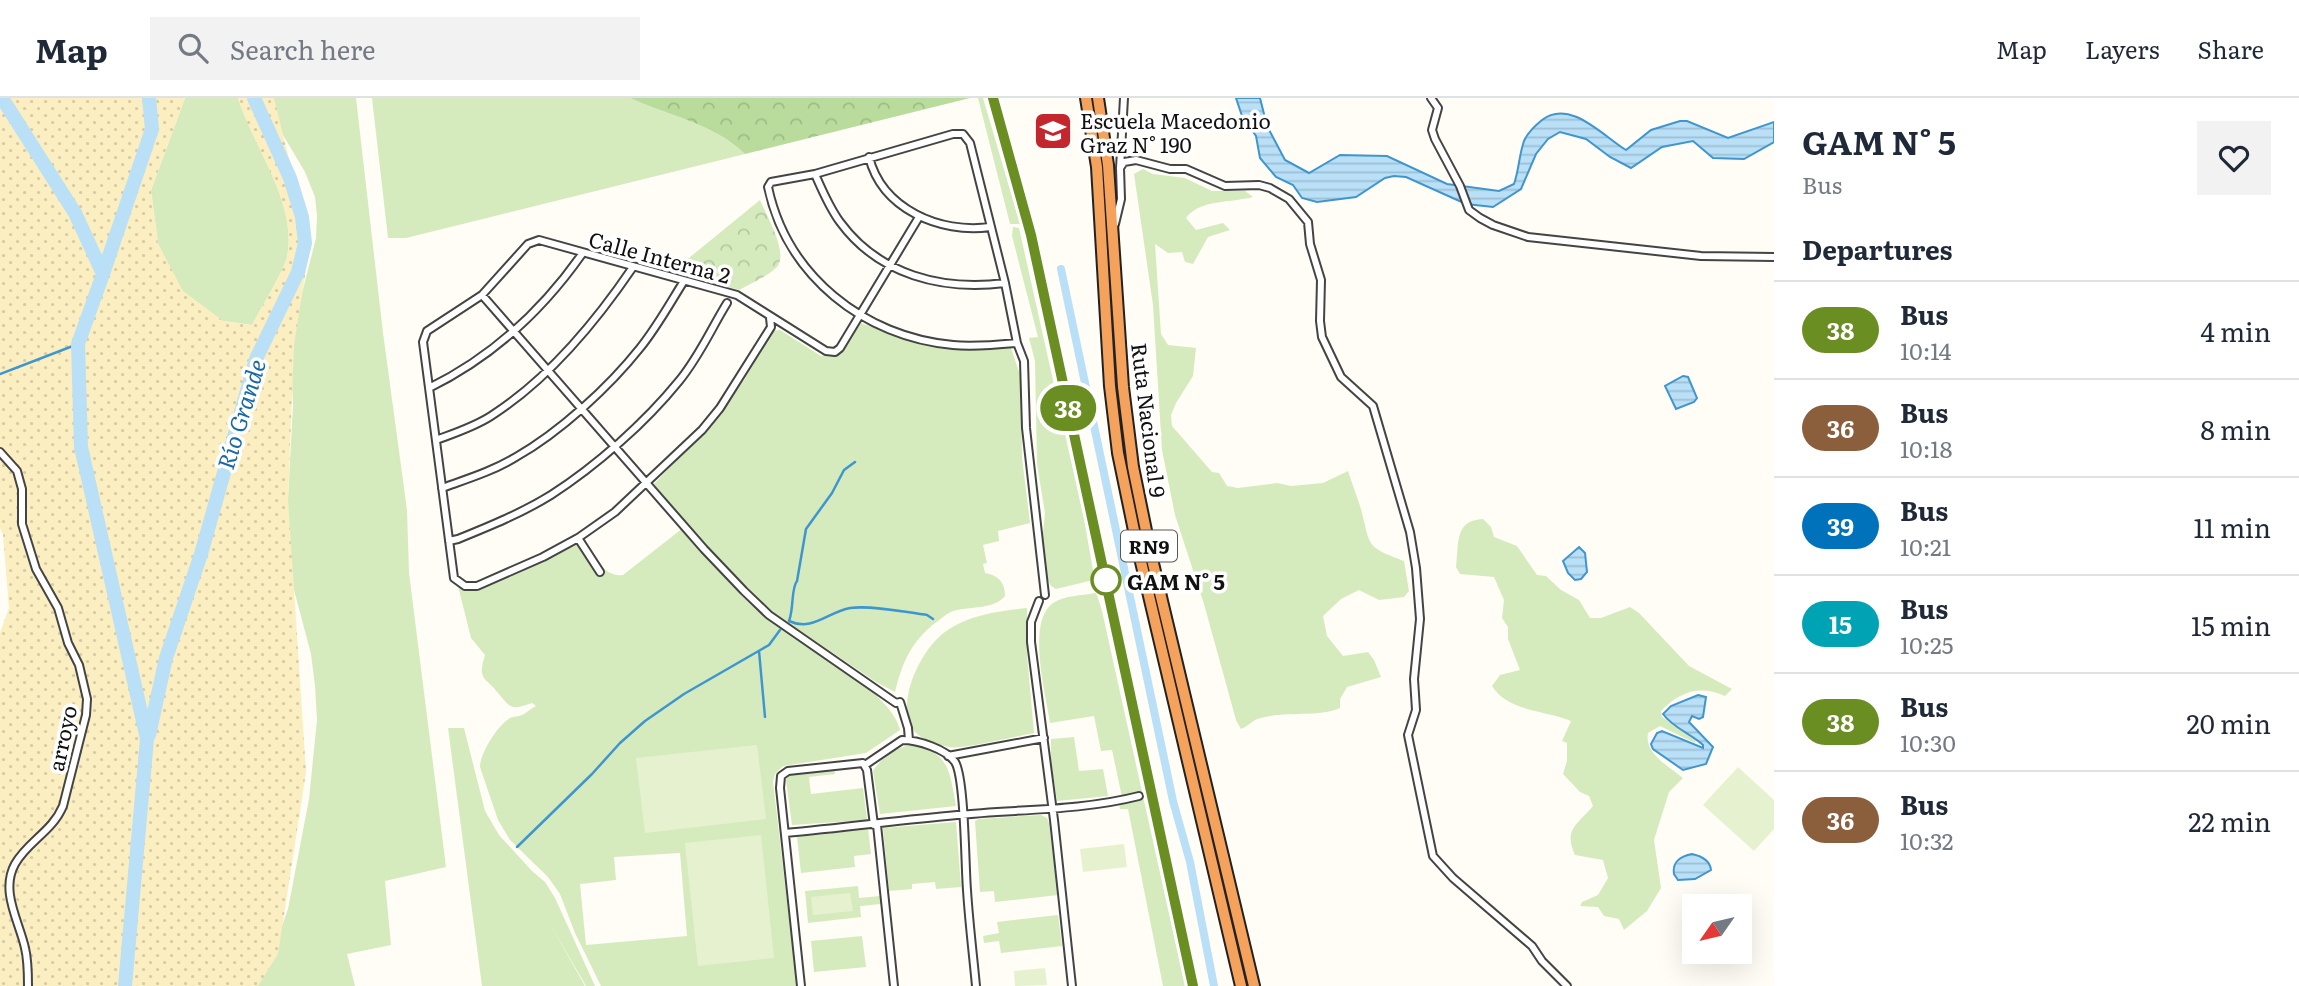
<!DOCTYPE html>
<html lang="en">
<head>
<meta charset="utf-8">
<style>
	:root { --surface:#fff; --page:#f2f2f3; --text:#1f2937; --muted:#747a83; --line:#e0e1e3 }
	body { margin:0; font-family:Literata,serif; background:var(--page); color:var(--text); height:100vh; display:flex; flex-direction:column; font-size:26px; white-space:nowrap }
	* { box-sizing:border-box; margin:0 }
	p { font-size:23px; color:var(--muted) }
	.icon { flex:none; width:38px; height:38px; fill:none; stroke:currentColor; stroke-width:2; stroke-linecap:round; stroke-linejoin:round }
	.map { position:relative; flex:1; overflow:hidden }
	.drawer { display:flex; flex-direction:column; background:var(--surface); width:525px }
	.drawer>* { flex:none }
	.badge { padding:0 14px; border-radius:23px; font-size:24px; line-height:46px }
	.needle { width:46px; rotate:236deg }
	.controls { position:absolute; left:1682px; top:796px; display:grid; gap:14px }
	.controls a { display:grid; place-items:center; width:70px; height:70px; border-radius:0px; background:var(--surface); box-shadow:0 7px 28px #0002; font-size:35px }
	.map>.badge { position:absolute; translate:-50% -50%; box-shadow:0 0 0 4px #fff }
	h2 { padding:0 28px; font-size:26px; line-height:63px }
	.round { display:grid; place-items:center; flex:none; width:74px; height:74px; border-radius:0px; background:var(--page) }
	.overview { display:flex; align-items:center; justify-content:space-between; height:119px; padding:0 28px }
	h1 { font-size:33px; font-weight:700; line-height:52px }
	ul { padding:0; list-style:none }
	li { display:flex; align-items:center; gap:21px; height:98px; padding:0 28px; border-top:2px solid var(--line) }
	li div { flex:1 }
	li b { display:block; font-size:26px }
	li em { font-style:normal }
	li .badge { min-width:77px; font-weight:700; text-align:center }
	header { display:flex; align-items:center; gap:42px; box-sizing:border-box; height:98px; padding:0 35px; background:var(--surface); border-bottom:2px solid var(--line) }
	header strong { font-size:33px }
	nav { display:flex; gap:38px; margin-inline-start:auto; font-size:24px }
	.search { width:490px; height:63px; background:var(--page); display:flex; align-items:center; gap:18px; box-sizing:border-box; padding:0 24px; border-radius:0px; color:var(--muted); font-size:26px }
	main { display:flex; flex:1; min-height:0 }
	.map>svg:first-child { display:block }
	.grass { fill:#d5ebbd; fill-rule:evenodd }
	.forest { fill:url(#forest-crowns) }
	.sand { fill:url(#sand-dots) }
	.park { fill:url(#park-crowns) }
	.pitch { fill:#e6f2cf }
	.water { fill:url(#water-rules); stroke:#3f96cf; stroke-width:2 }
	.lines { fill:none; stroke-linecap:round; stroke-linejoin:round }
	.stream { stroke:#3f96cf; stroke-width:2.5 }
	.canal { stroke:#b9e0f7; stroke-width:8 }
	.river { stroke:#b9e0f7; stroke-width:14 }
	.minor-casing { stroke:#444; stroke-width:10 }
	.tertiary-casing { stroke:#444; stroke-width:11 }
	.motorway-casing { stroke:#222; stroke-width:14 }
	.minor { stroke:#fff; stroke-width:6 }
	.tertiary { stroke:#fff; stroke-width:8 }
	.motorway { stroke:#f5a25d; stroke-width:10 }
	.line-casing { stroke:#fff; stroke-width:16 }
	.line { stroke:#6b8e23; stroke-width:10 }
	.stop-dot { fill:#fff; stroke:#6b8e23; stroke-width:3.5 }
	.labels { text-anchor:middle; dominant-baseline:central; stroke-width:7; stroke-linejoin:round; paint-order:stroke }
	.shield { fill:#fff; stroke:#585858; stroke-width:2 }
	.shield-label { font-size:19px; font-weight:bold; fill:#111 }
	.poi-label { font-size:21px; fill:#111; stroke:#fff; text-anchor:start }
	.street-label { font-size:21px; fill:#111; stroke:#fff }
	.stop-label { font-size:21px; font-weight:bold; fill:#111; stroke:#fff; text-anchor:start }
	.water-label { font-size:23px; font-style:italic; fill:#1768a6; stroke:#fff }
</style>
</head>
<body>
<header>
<strong>Map</strong>
<div class="search"><svg class="icon" aria-label="search" viewBox="0 0 24 24"><circle cx="10" cy="10" r="6"/><path d="M15 15l6 6"/></svg>Search here</div>
<nav><a>Map</a><a>Layers</a><a>Share</a></nav>
</header>
<main>
<div class="map">
<svg width="1774" height="888" viewBox="0 0 1774 888">
	<defs>
		<pattern id="forest-crowns" width="20" height="18" patternUnits="userSpaceOnUse" patternTransform="scale(1.75)"><rect width="20" height="18" fill="#b9dc9c"/><path d="M2 6a3 3 0 1 1 6 0M12 15a3 3 0 1 1 6 0" fill="none" stroke="#9ebc85"/></pattern>
		<pattern id="sand-dots" width="8" height="8" patternUnits="userSpaceOnUse" patternTransform="scale(1.75)"><rect width="8" height="8" fill="#fbeec1"/><path d="M2 2h.1M6 6h.1" fill="none" stroke="#d6cba5" stroke-width="1.8" stroke-linecap="round"/></pattern>
		<pattern id="park-crowns" width="20" height="18" patternUnits="userSpaceOnUse" patternTransform="scale(1.75)"><rect width="20" height="18" fill="#d5ebbd"/><path d="M2 6a3 3 0 1 1 6 0M12 15a3 3 0 1 1 6 0" fill="none" stroke="#b6c8a1"/></pattern>
		<pattern id="water-rules" width="6" height="5" patternUnits="userSpaceOnUse" patternTransform="scale(1.75)"><rect width="6" height="5" fill="#b9e0f7"/><path d="M0 2.5h6" fill="none" stroke="#9ebfd3"/></pattern>
	</defs>
	<rect width="100%" height="100%" fill="#fffdf5"/>
	<path class="grass" d="M185 0H238C254 50 298 105 287 159 284 173 260 212 252 227L223 223 182 193 158 146 151 92Z
		M261 0H356L383 235 407 412 409 475 446 769 385 783 391 847 347 856 355 888H255L273 853 288 811 309 701 317 622 315 588 311 556 285 458 293 307 291 262 297 215 316 140 317 118 315 99 305 74Z
		M372 0H630C669 18 713 25 745 56L406 140H388Z
		M978 0H983L1020 126H1010Z
		M1143 71 1153 76 1185 80 1212 93H1245L1253 99C1231 105 1200 101 1186 120L1196 132 1223 125 1230 132 1208 139 1193 166 1185 164 1182 154 1168 155 1155 146 1161 236 1168 247 1196 250 1193 278 1176 305 1171 317 1172 328 1212 374 1219 375 1227 388 1238 390 1277 385 1291 388 1323 385 1348 373C1352 386 1357 398 1361 411 1371 449 1365 448 1404 463L1409 493 1404 499 1379 502 1359 492 1341 501 1323 518 1327 538 1343 558 1368 554 1374 562 1381 579 1347 589 1340 601V610C1318 620 1278 612 1255 622 1250 625 1246 629 1241 631L1236 622 1204 506 1175 417 1162 352 1153 207 1134 76Z
		M1013 129 1019 130 1084 421 1094 478V481L1089 483 1056 491 1051 488 1048 482 1042 445 1045 415 1037 366 1035 263 1029 240 1038 239 1012 138Z
		M861 225 902 240 929 245 1010 247 1021 280 1022 360 1030 425 998 433 999 443 983 447 987 465 983 466 985 475C998 477 1005 484 1005 498 993 512 970 508 953 513 947 515 941 521 935 525 911 544 902 565 895 594L876 584 771 513 709 451 654 386 717 320 744 282 773 233 780 232 821 258 843 253Z
		M1483 421 1491 429 1494 439 1517 448 1537 477 1546 478 1561 492 1579 502 1590 520H1601L1630 509 1639 515 1689 568 1732 591 1725 598C1699 587 1681 593 1661 613L1662 619 1696 643 1695 645 1660 628 1648 635C1644 656 1669 668 1683 680L1669 694 1654 742 1661 790 1647 813 1624 832 1619 821 1604 818 1598 809 1580 808 1582 804 1598 797 1608 780 1603 762 1575 757C1563 731 1578 726 1593 708L1589 698 1580 694 1563 676 1567 663V645L1562 643 1571 623C1546 612 1508 614 1492 588L1500 577 1520 572 1508 541V529L1502 520 1504 502 1494 479 1460 476 1456 469C1459 446 1454 422 1483 421Z
		M683 430C711 463 750 515 789 535 818 555 893 597 900 632L866 655 783 668 775 676 773 684 797 888H601L575 835 560 796 548 779 510 742 498 722 480 669C480 655 498 627 510 620 514 618 518 619 522 617 527 615 531 610 536 608L532 605C512 612 511 611 499 596 485 578 477 583 485 557L471 540 458 488C460 489 467 492 469 492 489 494 564 452 585 441 594 457 602 479 623 477ZM680 755 687 838 586 847 580 786 616 782 614 759Z
		M1095 495 1097 497 1102 513 1185 888H1163L1128 711H1120L1119 706 1141 702 1140 696 1122 699 1112 652 1101 653 1094 618 1050 625C1046 596 1026 524 1053 505 1065 497 1081 498 1095 495Z
		M1027 510V557L1034 635C1017 638 961 652 949 649 939 647 922 642 915 634 893 607 921 551 945 534 968 517 999 513 1027 510Z
		M448 630H464L485 713 499 737 532 773 545 784 555 800 595 888H586L550 826 585 888H482Z
		M1074 639 1079 673 1103 671 1108 698 1057 703 1051 664V641Z
		M910 647C950 652 950 676 956 708L880 716 873 673C882 659 894 651 910 647Z
		M834 670 835 676 809 679 811 696 863 690 867 722 792 727 786 682 790 676Z
		M1041 717 1047 720 1049 725 1058 797 995 804 994 793 980 794 975 723 979 721Z
		M956 724 961 789 936 791 935 784 912 786V791L889 793 883 730Z
		M868 731 871 756 854 758 855 769 801 775 797 739Z
		M858 788 859 800 880 798 881 806 860 808 861 819 808 825 805 793Z
		M1058 817 1062 848 1001 855 999 843 984 845 983 838 999 835 997 824Z
		M862 838 866 869 814 874 811 843Z"/>
	<path class="forest" d="M630 0H970L745 56C713 25 669 18 630 0Z"/>
	<path class="sand" d="M0 0H185L151 92 158 146 183 193 223 223 252 227C260 212 284 173 287 159 298 105 253 50 238 0H274L310 146 294 247 288 401 306 674 278 856 258 888H0V535L9 510 3 436 0 430Z"/>
	<path class="park" d="M760 102C766 117 789 155 777 169 768 178 750 186 739 192L673 173Z"/>
	<path class="pitch" d="M757 647 766 721 645 735 636 660Z
		M1738 669 1774 702V731L1754 753 1703 707Z
		M761 737 774 860 698 868 685 745Z
		M1124 746 1127 769 1083 774 1080 751Z
		M850 795 853 813 813 817 811 799Z
		M1045 870 1047 887 1015 888 1014 873Z"/>
	<path class="water" d="M1236 0H1260L1267 28 1285 62 1309 75 1340 57 1387 58 1447 86 1499 93 1514 86C1519 72 1519 57 1524 43 1528 34 1535 28 1542 22 1570 0 1604 39 1626 52L1651 32 1680 23H1687L1728 40 1774 24V44L1744 61 1713 60 1693 43 1662 49 1631 70 1610 59 1586 41 1560 34 1548 41 1536 56 1521 91 1493 109 1466 106 1406 79 1394 78 1385 80 1356 99 1317 104 1302 100 1293 87 1276 79 1260 60 1256 38 1242 18Z
		M1683 278 1688 279 1697 300 1694 304 1676 311 1665 288Z
		M1579 449 1585 455 1587 474 1581 481 1575 482 1568 475 1563 463Z
		M1698 597 1706 599 1703 619 1699 621 1692 618 1689 624 1713 649 1706 666 1683 672 1653 651 1651 646 1657 635 1662 633 1703 650V647C1691 636 1672 629 1663 616L1671 608Z
		M1692 756C1701 758 1710 762 1711 772L1695 781 1678 782 1674 776C1672 764 1681 758 1692 756Z"/>
	<g class="lines">
		<path class="stream" d="M0 276 78 246
			M855 364 844 372 832 395 806 431 797 483C791 490 794 510 789 523 812 534 828 514 850 510 870 507 906 514 927 517L933 521
			M759 553 765 619
			M517 749 592 676 620 645 645 623 684 596 769 547 780 532"/>
		<path class="canal" d="M1061 171 1173 703 1190 764 1214 888"/>
		<path class="river" d="M2 0 75 115 103 176 78 246 81 349 147 641 125 888
			M103 176 152 31 149 0
			M149 637 166 560 201 456 256 261 298 174 305 145 302 119 290 80 254 0"/>
		<g class="minor-casing">
			<path id="minor" d="M1431 0 1438 10 1432 32 1435 41 1460 88 1469 112 1480 120 1493 127 1528 139 1701 158 1774 159
				M869 59C882 111 940 136 990 129
				M1120 70 1124 64 1136 62 1170 71H1186L1225 88 1259 87 1270 90 1289 101 1308 124 1310 146 1321 182 1320 223 1322 239 1341 279 1373 308 1410 434 1416 470 1420 521 1414 581 1416 612 1408 637 1433 758 1453 780 1532 848 1542 863 1567 888
				M815 76C822 92 829 109 840 124 879 177 942 193 1005 185
				M1115 126 1121 101 1120 70 1124 0
				M482 197 704 451 744 493 769 517 896 605 900 604 908 630 909 642
				M770 220 771 229 720 310 702 332 615 414 578 440 543 459 477 488H465L454 480 423 244 427 233 482 197 528 146 539 142 737 197 826 253 835 254 840 250 919 119
				M1017 245C995 247 974 249 953 247 864 239 787 178 768 89L771 84 815 76 953 36H963L970 45 1005 185 1017 245 1024 263 1026 330 1045 497
				M429 290C492 259 542 213 582 156
				M436 342C455 335 474 329 491 318 549 281 595 225 633 169
				M0 354 17 373 22 391V426L36 471 58 510 68 545 79 567 87 601 86 617 63 708C52 734 28 743 15 766 0 793 19 823 25 850 28 862 28 876 28 888
				M442 390C467 381 493 373 516 359 560 334 609 289 640 250 657 229 670 205 684 183
				M578 440 600 474
				M449 443 458 441C490 428 522 415 551 397 596 368 645 325 679 283 699 259 711 231 727 205
				M1039 503 1031 524V544L1054 722 1072 888
				M948 658 1044 640
				M865 667 902 642C918 642 946 651 955 664 965 680 965 769 967 792 969 824 973 856 976 888
				M877 727 894 888
				M785 735C843 730 900 722 957 717 1018 711 1080 713 1139 698
				M801 888 780 690 781 678 788 673 863 665 867 672 874 727"/>
		</g>
		<g class="tertiary-casing">
			<path id="tertiary" d="M993 0 1031 137 1193 888"/>
		</g>
		<g class="motorway-casing">
			<path id="motorway" d="M1086 0 1097 69 1110 288 1118 355 1137 447 1241 888
				M1098 0 1108 67 1123 289 1133 369 1151 457 1254 888"/>
		</g>
		<use href="#minor" class="minor"/>
		<use href="#tertiary" class="tertiary"/>
		<use href="#motorway" class="motorway"/>
	</g>
	<g class="lines">
		<g class="line-casing">
			<path id="line" d="M993 0 1031 137 1193 888"/>
		</g>
		<use href="#line" class="line"/>
	</g>
	<defs>
		<g id="school-square" transform="scale(2.0125)"><rect x="-9" y="-9" width="18" height="18" rx="4" fill="#c4262e" stroke="#fff"/><path d="M0-5L7-2L0 1L-7-2ZM-4 1L0 2.5L4 1V4Q0 6-4 4Z" fill="#fff"/></g>
	</defs>
	<g fill-rule="evenodd">
		<use href="#school-square" x="1053" y="33"/>
	</g>
	<circle class="stop-dot" cx="1106" cy="482" r="14"/>
	<g class="labels">
		<rect class="shield" x="1121" y="432.5" width="56" height="31" rx="5"/>
		<g class="shield-label">
			<text x="1149" y="448">RN9</text>
		</g>
		<g class="poi-label">
			<text x="1080" y="21">Escuela Macedonio<tspan x="1080" dy="24">Graz N° 190</tspan></text>
		</g>
		<g class="street-label">
			<text transform="translate(660 158) rotate(15)">Calle Interna 2</text>
			<text transform="translate(1150 322) rotate(83)">Ruta Nacional 9</text>
			<text transform="translate(61 640) rotate(-78)">arroyo</text>
		</g>
		<g class="stop-label">
			<text x="1127" y="482">GAM N° 5</text>
		</g>
		<g class="water-label">
			<text transform="translate(240 316) rotate(-73)">Río Grande</text>
		</g>
	</g>
</svg>
<div class="controls">
<a><svg class="needle" viewBox="-14 -14 28 28"><path d="M0-13l5 13h-10z" fill="#e53935"/><path d="M0 13l5-13h-10z" fill="#747a83"/></svg></a>
</div>
<b class="badge" style="left:1068px;top:310px;background:#6b8e23;color:#fff">38</b>
</div>
<section class="drawer">
<div class="overview"><div><h1>GAM N° 5</h1><p>Bus</p></div><a class="round"><svg class="icon" aria-label="heart" viewBox="0 0 24 24"><path d="M12 20l-8-8c-3-5 5-10 8-4 3-6 11-1 8 4z"/></svg></a></div>
<h2>Departures</h2>
<ul>
<li><span class="badge" style="background:#6b8e23;color:#fff">38</span><div><b>Bus</b><p>10:14</p></div><em>4 min</em></li>
<li><span class="badge" style="background:#8b5e3c;color:#fff">36</span><div><b>Bus</b><p>10:18</p></div><em>8 min</em></li>
<li><span class="badge" style="background:#0072bc;color:#fff">39</span><div><b>Bus</b><p>10:21</p></div><em>11 min</em></li>
<li><span class="badge" style="background:#00a3b4;color:#fff">15</span><div><b>Bus</b><p>10:25</p></div><em>15 min</em></li>
<li><span class="badge" style="background:#6b8e23;color:#fff">38</span><div><b>Bus</b><p>10:30</p></div><em>20 min</em></li>
<li><span class="badge" style="background:#8b5e3c;color:#fff">36</span><div><b>Bus</b><p>10:32</p></div><em>22 min</em></li>
</ul>
</section>
</main>
</body>
</html>
